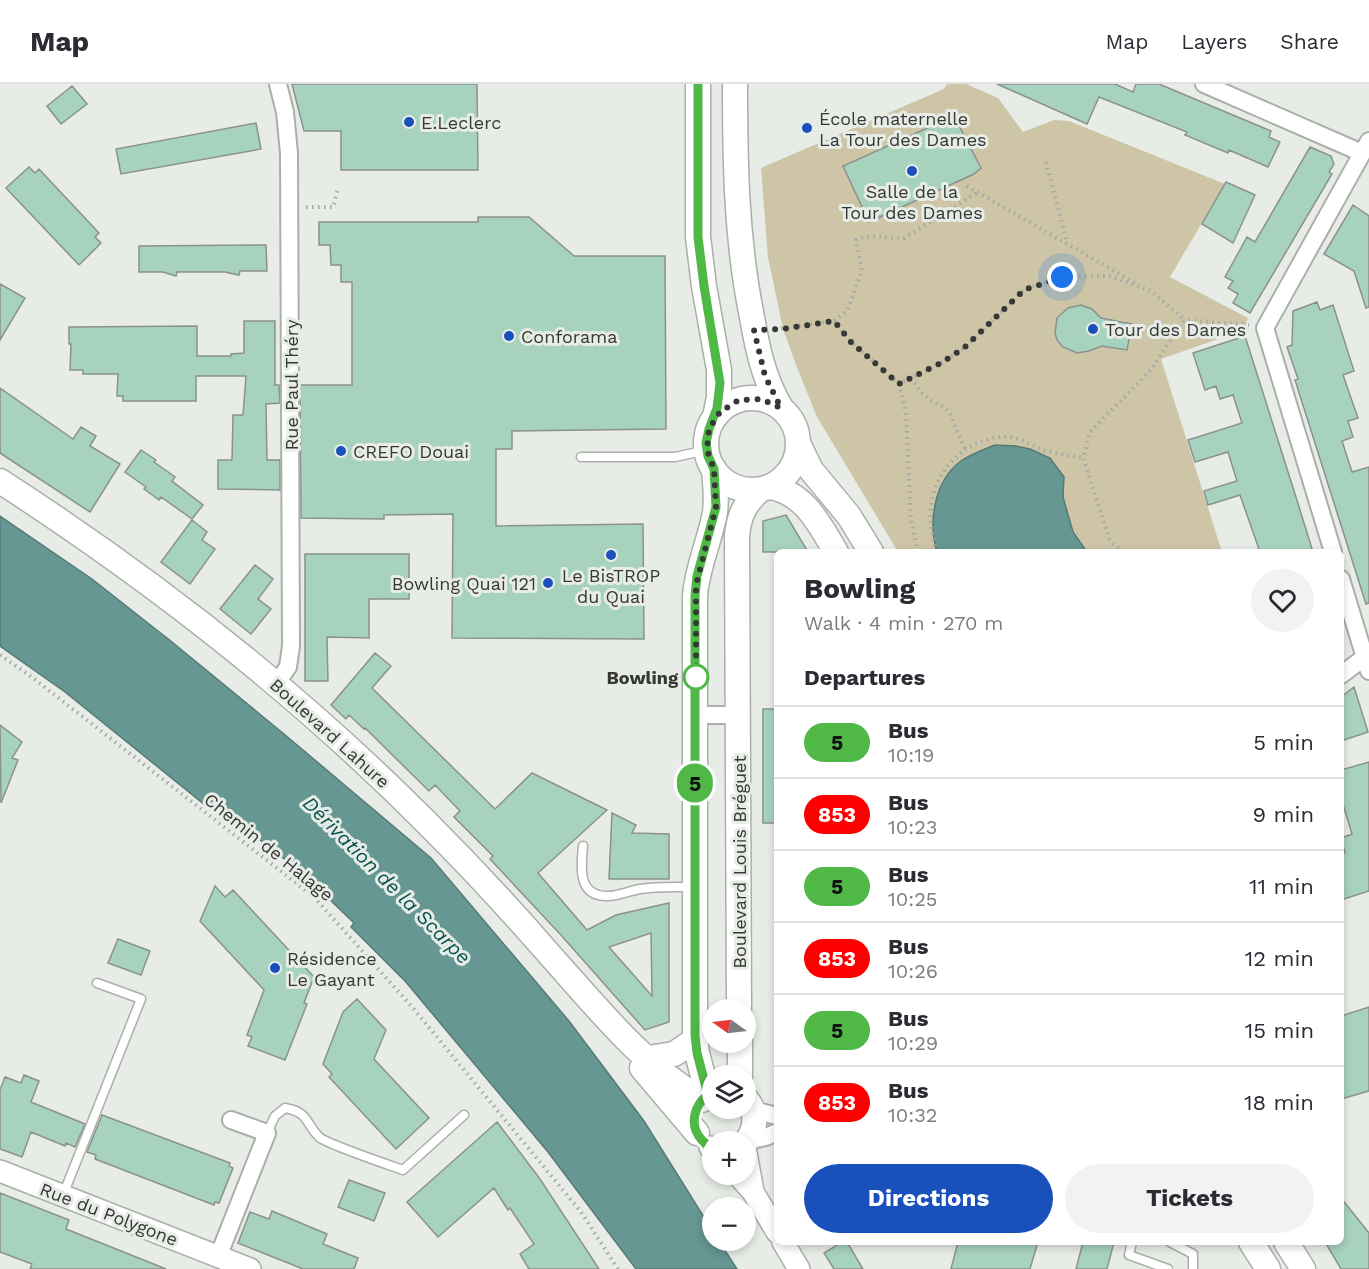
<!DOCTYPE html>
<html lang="en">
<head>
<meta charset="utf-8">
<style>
	:root { --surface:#fff; --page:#f2f2f3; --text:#2b2b33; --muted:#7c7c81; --line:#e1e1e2; --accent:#1a50bc }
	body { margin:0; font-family:"Work Sans",sans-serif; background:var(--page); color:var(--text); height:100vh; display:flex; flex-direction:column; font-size:22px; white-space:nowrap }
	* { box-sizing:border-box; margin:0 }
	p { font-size:20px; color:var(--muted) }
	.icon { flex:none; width:33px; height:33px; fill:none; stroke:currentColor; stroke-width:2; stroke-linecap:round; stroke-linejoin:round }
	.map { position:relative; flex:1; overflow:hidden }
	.drawer { position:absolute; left:774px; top:465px; width:570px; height:696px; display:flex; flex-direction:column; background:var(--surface); border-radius:9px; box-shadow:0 3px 9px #0003 }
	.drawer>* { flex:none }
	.badge { padding:0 12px; border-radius:20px; font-size:21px; line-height:39px }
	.needle { width:39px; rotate:284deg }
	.controls { position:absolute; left:702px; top:915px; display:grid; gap:12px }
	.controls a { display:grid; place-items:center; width:54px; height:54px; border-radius:50%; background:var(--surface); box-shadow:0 3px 9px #0003; font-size:30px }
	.you { position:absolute; width:30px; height:30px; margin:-15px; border:4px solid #fff; border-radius:50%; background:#1a73e8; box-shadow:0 0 0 9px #1a73e833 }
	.map>.badge { position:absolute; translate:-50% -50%; box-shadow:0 0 0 3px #fff }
	h2 { padding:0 30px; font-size:22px; line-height:54px }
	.round { display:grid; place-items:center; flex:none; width:63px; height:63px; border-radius:32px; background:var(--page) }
	.overview { display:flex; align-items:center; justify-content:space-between; height:102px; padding:0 30px }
	h1 { font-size:28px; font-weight:700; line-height:45px }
	.cta { display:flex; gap:12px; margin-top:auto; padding:12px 30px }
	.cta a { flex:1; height:69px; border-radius:36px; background:var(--accent); color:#fff; font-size:24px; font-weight:700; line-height:69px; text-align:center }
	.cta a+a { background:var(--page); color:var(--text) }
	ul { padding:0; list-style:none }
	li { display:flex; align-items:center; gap:18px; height:72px; padding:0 30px; border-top:2px solid var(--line) }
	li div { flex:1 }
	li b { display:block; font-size:22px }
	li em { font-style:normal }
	li .badge { min-width:66px; font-weight:700; text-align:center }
	header { display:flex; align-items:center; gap:36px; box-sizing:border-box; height:84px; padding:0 30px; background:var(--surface); border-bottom:2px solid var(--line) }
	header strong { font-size:28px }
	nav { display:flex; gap:33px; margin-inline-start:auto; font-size:21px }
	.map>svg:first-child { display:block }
	.green { fill:#cec5a7 }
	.water { fill:#669793; stroke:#587a77; stroke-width:1.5 }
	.building { fill:#a7d2be; stroke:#8b918e; stroke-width:1.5; fill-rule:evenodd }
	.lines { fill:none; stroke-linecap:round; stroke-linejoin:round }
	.service-casing { stroke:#abafaa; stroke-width:11 }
	.minor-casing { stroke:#abafaa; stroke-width:20 }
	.tertiary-casing { stroke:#abafaa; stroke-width:24 }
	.secondary-casing { stroke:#abafaa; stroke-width:27 }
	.path { stroke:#a4a7a3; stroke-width:4; stroke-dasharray:1.5 4.5; stroke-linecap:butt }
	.service { stroke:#fff; stroke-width:8 }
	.minor { stroke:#fff; stroke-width:16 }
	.tertiary { stroke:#fff; stroke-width:21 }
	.secondary { stroke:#fff; stroke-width:24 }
	.line-casing { stroke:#fff; stroke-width:14 }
	.line { stroke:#50b847; stroke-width:9 }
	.walk { stroke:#363836; stroke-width:6; stroke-dasharray:0 10.8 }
	.poi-dot { fill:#1a50bc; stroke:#e8ece7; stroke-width:2 }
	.stop-dot { fill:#fff; stroke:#50b847; stroke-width:3 }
	.labels { text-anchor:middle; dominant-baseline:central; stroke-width:6; stroke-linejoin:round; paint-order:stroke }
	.poi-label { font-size:18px; fill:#363836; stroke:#e8ece7; text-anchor:start }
	.street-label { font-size:18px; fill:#363836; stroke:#e8ece7 }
	.stop-label { font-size:18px; font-weight:bold; fill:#363836; stroke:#e8ece7; text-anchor:end }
	.water-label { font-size:20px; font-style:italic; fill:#07534f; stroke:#e8ece7 }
</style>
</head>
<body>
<header>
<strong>Map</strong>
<nav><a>Map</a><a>Layers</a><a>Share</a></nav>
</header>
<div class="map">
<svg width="1369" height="1185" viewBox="0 0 1369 1185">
	<rect width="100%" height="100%" fill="#e8ece7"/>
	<path class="green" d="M947 0H966L998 14 1023 48 1054 36 1069 37 1225 100 1170 193 1248 234 1244 246 1161 275 1222 468H898L817 333 798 286 783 245 768 173 761 84 944 5Z"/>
	<path class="water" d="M995 361 1016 362 1030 365 1050 374 1064 393 1063 413 1073 448 1087 468H937C928 438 934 397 961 377 971 370 983 366 995 361Z
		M0 432 92 495 172 558 284 650 431 774 569 937 644 1037 712 1146V1156L719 1157 737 1185H636L548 1068 405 897 351 843 354 839 301 788 256 753 247 755 65 608 0 562Z"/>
	<path class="building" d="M292 0H477L478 86H341V47H304Z
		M997 0H1115L1133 8 1136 0H1159L1271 47 1269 53 1280 58 1268 83 1229 66 1228 69 1185 51 1187 48 1099 13 1087 40Z
		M72 2 87 20 61 40 47 22Z
		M954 32 981 84 974 90 869 138 843 82Z
		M256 39 261 65 121 90 116 65Z
		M1310 63 1331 72 1334 80 1329 88 1332 90 1250 229 1233 219 1238 210 1228 204 1233 197 1225 193 1247 153 1255 158Z
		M29 83 35 89 39 85 99 149 95 153 101 159 79 181 6 104Z
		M1226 98 1255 111 1233 159 1202 140Z
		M1353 121 1369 132V223L1366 224 1354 187 1324 170Z
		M478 133H529L574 172H665L666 345 512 347V365H496V442L643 440 644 555 452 554 453 430 384 431V435L301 434 300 301H352V198H341V181H331L330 161H319V138H478Z
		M266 161 267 187H240L239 191 225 188H177L176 192 163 188H139V162Z
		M0 200 25 214 0 256Z
		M1317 218 1320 226 1333 221 1354 287 1343 291 1358 334 1348 337 1353 353 1342 357 1352 388 1369 383V519L1366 520 1295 296 1298 295 1287 263 1292 261 1293 227Z
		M1081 221 1092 225 1101 234 1132 240 1127 266 1102 262 1089 267 1077 269 1063 263 1057 256 1055 249 1057 234 1068 224Z
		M244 237H275V301H279L280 319 266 320 267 376H280V406L218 405V376H232L233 331H243L246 292H196V317H123V312H117L118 290H83V286H70L71 260H69V243L197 242V272H231V270L244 269Z
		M1245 252 1295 410 1313 468H1260L1240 411 1208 421 1204 407 1237 397 1228 368 1195 378 1188 356 1242 339 1233 311 1220 315 1216 302 1205 306 1193 269Z
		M0 304 73 355 81 343 96 352 90 362 120 380 90 428 0 369Z
		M141 366 156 376 154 378 175 393 172 397 203 421 192 435 161 413 159 416 144 405 146 403 125 388Z
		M786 431 808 468H763V437Z
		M192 436 207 448 202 456 215 465 190 500 161 478Z
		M305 470H409V515H369V554L327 553 328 597H305Z
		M255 481 273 495 258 515 271 525 251 550 220 525Z
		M375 569 391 582 372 604 495 725 532 689 607 726 538 789 587 846 616 831 669 819V938L645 946 560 850 490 775 493 772 454 733 460 727 435 701 429 707 365 644 364 645 349 631 346 635 331 621ZM651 849 652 912 609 863Z
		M1354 603 1368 648 1341 657V613Z
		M763 625H777V739H763Z
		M0 641 22 658 12 674 18 676 1 719Z
		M1369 678V807L1341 816V770L1345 769 1341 754 1352 750 1341 714V686Z
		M612 729 636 741 632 749 669 750V795H609Z
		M215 802 225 813 233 806 314 893 304 919 307 920 285 976 248 962 252 953 247 951 264 906 200 837Z
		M118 855 150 867 141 891 108 879Z
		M357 915 386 946 374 975 429 1034 396 1065 329 993 332 990 323 980 343 928Z
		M1369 923V1007L1341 1015V932Z
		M24 991 39 997 31 1018 85 1040 75 1063 66 1059 65 1062 31 1048 22 1073 0 1065V1006L5 993 21 999Z
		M102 1031 230 1079 229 1082 233 1084 219 1119 215 1118 214 1121 95 1075 96 1071 87 1068Z
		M497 1038 540 1095 599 1185H529L520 1170 534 1160 510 1124 508 1126 494 1104 438 1153 407 1118Z
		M349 1096 385 1109 374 1137 338 1123Z
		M0 1109 69 1136 66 1145 166 1185H30L32 1180 0 1168Z
		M1341 1114 1369 1149V1185H1341L1325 1158H1341Z
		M272 1127 327 1150 323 1160 358 1174 354 1185H303L238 1159 250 1128 269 1135Z
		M842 1158H847L863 1185H834L824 1169Z
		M958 1158H1033L1032 1160 1037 1161 1030 1185H951Z
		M1083 1158H1114L1107 1185H1076Z"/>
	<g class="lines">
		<g class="service-casing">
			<path id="service" d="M581 373H675L707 366
				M583 762C581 782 577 813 608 812 618 812 629 807 640 805 657 802 675 803 692 803
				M267 1049 275 1032 285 1024C309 1028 305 1039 319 1053 327 1060 389 1081 403 1086L464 1031
				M63 1111 141 915 97 899
				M1132 1158 1129 1171 1168 1185
				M1170 1158 1193 1170V1185"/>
		</g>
		<g class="minor-casing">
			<path id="minor" d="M1204 0 1362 69
				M1333 468 1265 244 1369 57
				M1341 495 1369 587
				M1341 591 1369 570
				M276 600 288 583 291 562 289 69 285 28 278 0
				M696 631H738
				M753 1026 777 1032
				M747 1057 766 1053 777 1048
				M218 1173 267 1049 231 1036"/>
		</g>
		<g class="tertiary-casing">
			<path id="tertiary" d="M710 1063 712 1066
				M746 1069 753 1107
				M0 1087 250 1185
				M737 1090 753 1108 777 1148
				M783 1158 799 1185"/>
		</g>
		<g class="secondary-casing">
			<path id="secondary" d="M698 0V153L704 202 719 286V313L715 333
				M735 0C735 77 736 152 751 228 757 262 763 294 781 324
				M706 360a46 46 0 1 1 92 0a46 46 0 1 1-92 0Z
				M798 359 811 386 849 432 871 468
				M0 397C153 496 298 609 427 739 469 781 510 825 549 870 596 922 641 980 702 1016
				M770 403C805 409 819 440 836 468
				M739 926 737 452C739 431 745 419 760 406
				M740 958V992
				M648 974 674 970 695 956
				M642 984 697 1049
				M708 1011 697 969 695 950V512C697 483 710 457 715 428 717 414 715 399 714 385
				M746 1015C757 1028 757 1044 746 1058
				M1251 1158 1268 1185
				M1286 1158 1303 1185"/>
		</g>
		<path class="path" d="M1046 78 1067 158
			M967 102 1135 199
			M306 123H333L338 105
			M834 237 851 258 899 300 941 279 964 264 1024 206 1062 193 1110 192 1151 207 1185 236
			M775 245 834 237 847 227 862 187 856 156C875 149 884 155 904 154L978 108
			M911 294 921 308 933 318 945 324 950 330 965 365
			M899 300 906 329 911 436 918 468
			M936 468C933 453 929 438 931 423 934 386 967 354 1004 353 1019 352 1030 361 1043 366 1052 369 1073 372 1083 374
			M1123 468 1110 457 1083 374 1090 348 1149 288 1185 236 1249 241
			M0 571 29 591 314 813 413 924 581 1128 618 1185"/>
		<use href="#service" class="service"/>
		<use href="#minor" class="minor"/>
		<use href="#tertiary" class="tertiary"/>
		<use href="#secondary" class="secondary"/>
	</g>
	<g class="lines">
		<g class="line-casing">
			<path id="line" d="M698 0V153L704 202 720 299 717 324 709 345 706 359 708 372 714 385 716 423 697 492 695 512V951L697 969 708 1011C694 1021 689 1041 701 1055 704 1059 709 1062 712 1066"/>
		</g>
		<use href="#line" class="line"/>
		<path class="walk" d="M696 593V501L716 423 714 385 707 366 709 345 720 328 739 316 761 315 781 324 765 292 754 246 783 245 834 237 851 258 899 300 941 279 964 264 1024 206 1062 193"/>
	</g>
	<g class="poi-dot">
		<circle cx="409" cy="38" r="6"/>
		<circle cx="807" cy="44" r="6"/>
		<circle cx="912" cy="87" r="6"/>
		<circle cx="1093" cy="245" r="6"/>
		<circle cx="509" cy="252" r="6"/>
		<circle cx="341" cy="367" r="6"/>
		<circle cx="611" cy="471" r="6"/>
		<circle cx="548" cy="499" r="6"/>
		<circle cx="275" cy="884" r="6"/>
	</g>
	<circle class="stop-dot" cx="696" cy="593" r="12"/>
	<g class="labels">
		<g class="poi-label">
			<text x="819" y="34">École maternelle<tspan x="819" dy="21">La Tour des Dames</tspan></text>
			<text x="421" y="38">E.Leclerc</text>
			<text x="912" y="107" text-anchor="middle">Salle de la<tspan x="912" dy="21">Tour des Dames</tspan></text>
			<text x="1105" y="245">Tour des Dames</text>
			<text x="521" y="252">Conforama</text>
			<text x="353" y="367">CREFO Douai</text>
			<text x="611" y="491" text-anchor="middle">Le BisTROP<tspan x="611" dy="21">du Quai</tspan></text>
			<text x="536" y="499" text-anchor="end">Bowling Quai 121</text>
			<text x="287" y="874">Résidence<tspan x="287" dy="21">Le Gayant</tspan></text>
		</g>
		<g class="street-label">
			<text transform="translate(291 301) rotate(-90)">Rue Paul Théry</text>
			<text transform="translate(330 649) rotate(42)">Boulevard Lahure</text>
			<text transform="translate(269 763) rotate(39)">Chemin de Halage</text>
			<text transform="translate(739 778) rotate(-90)">Boulevard Louis Bréguet</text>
			<text transform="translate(109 1130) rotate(21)">Rue du Polygone</text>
		</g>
		<g class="stop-label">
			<text x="678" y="593">Bowling</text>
		</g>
		<g class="water-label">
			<text transform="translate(387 796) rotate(45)">Dérivation de la Scarpe</text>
		</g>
	</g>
</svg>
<div class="controls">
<a><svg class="needle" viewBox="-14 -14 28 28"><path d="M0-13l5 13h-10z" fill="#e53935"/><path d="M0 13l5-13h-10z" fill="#7c7c81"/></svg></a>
<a><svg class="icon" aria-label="layers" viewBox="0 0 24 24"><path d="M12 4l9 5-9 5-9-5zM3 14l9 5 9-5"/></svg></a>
<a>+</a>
<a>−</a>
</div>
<div class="you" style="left:1062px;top:193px"></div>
<b class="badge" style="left:695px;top:699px;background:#50b847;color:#111">5</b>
<section class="drawer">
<div class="overview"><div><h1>Bowling</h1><p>Walk · 4 min · 270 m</p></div><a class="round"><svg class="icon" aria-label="heart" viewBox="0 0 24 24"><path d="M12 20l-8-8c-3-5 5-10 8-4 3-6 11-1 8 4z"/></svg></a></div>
<h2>Departures</h2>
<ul>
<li><span class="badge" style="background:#50b847;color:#111">5</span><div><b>Bus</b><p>10:19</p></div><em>5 min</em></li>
<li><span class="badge" style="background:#fe0000;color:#fff">853</span><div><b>Bus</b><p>10:23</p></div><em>9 min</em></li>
<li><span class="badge" style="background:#50b847;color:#111">5</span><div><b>Bus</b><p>10:25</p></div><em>11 min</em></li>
<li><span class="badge" style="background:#fe0000;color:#fff">853</span><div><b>Bus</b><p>10:26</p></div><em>12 min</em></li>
<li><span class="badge" style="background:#50b847;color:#111">5</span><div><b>Bus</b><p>10:29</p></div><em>15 min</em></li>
<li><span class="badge" style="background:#fe0000;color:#fff">853</span><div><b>Bus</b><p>10:32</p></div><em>18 min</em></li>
</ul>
<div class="cta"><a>Directions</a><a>Tickets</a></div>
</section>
</div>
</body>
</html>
